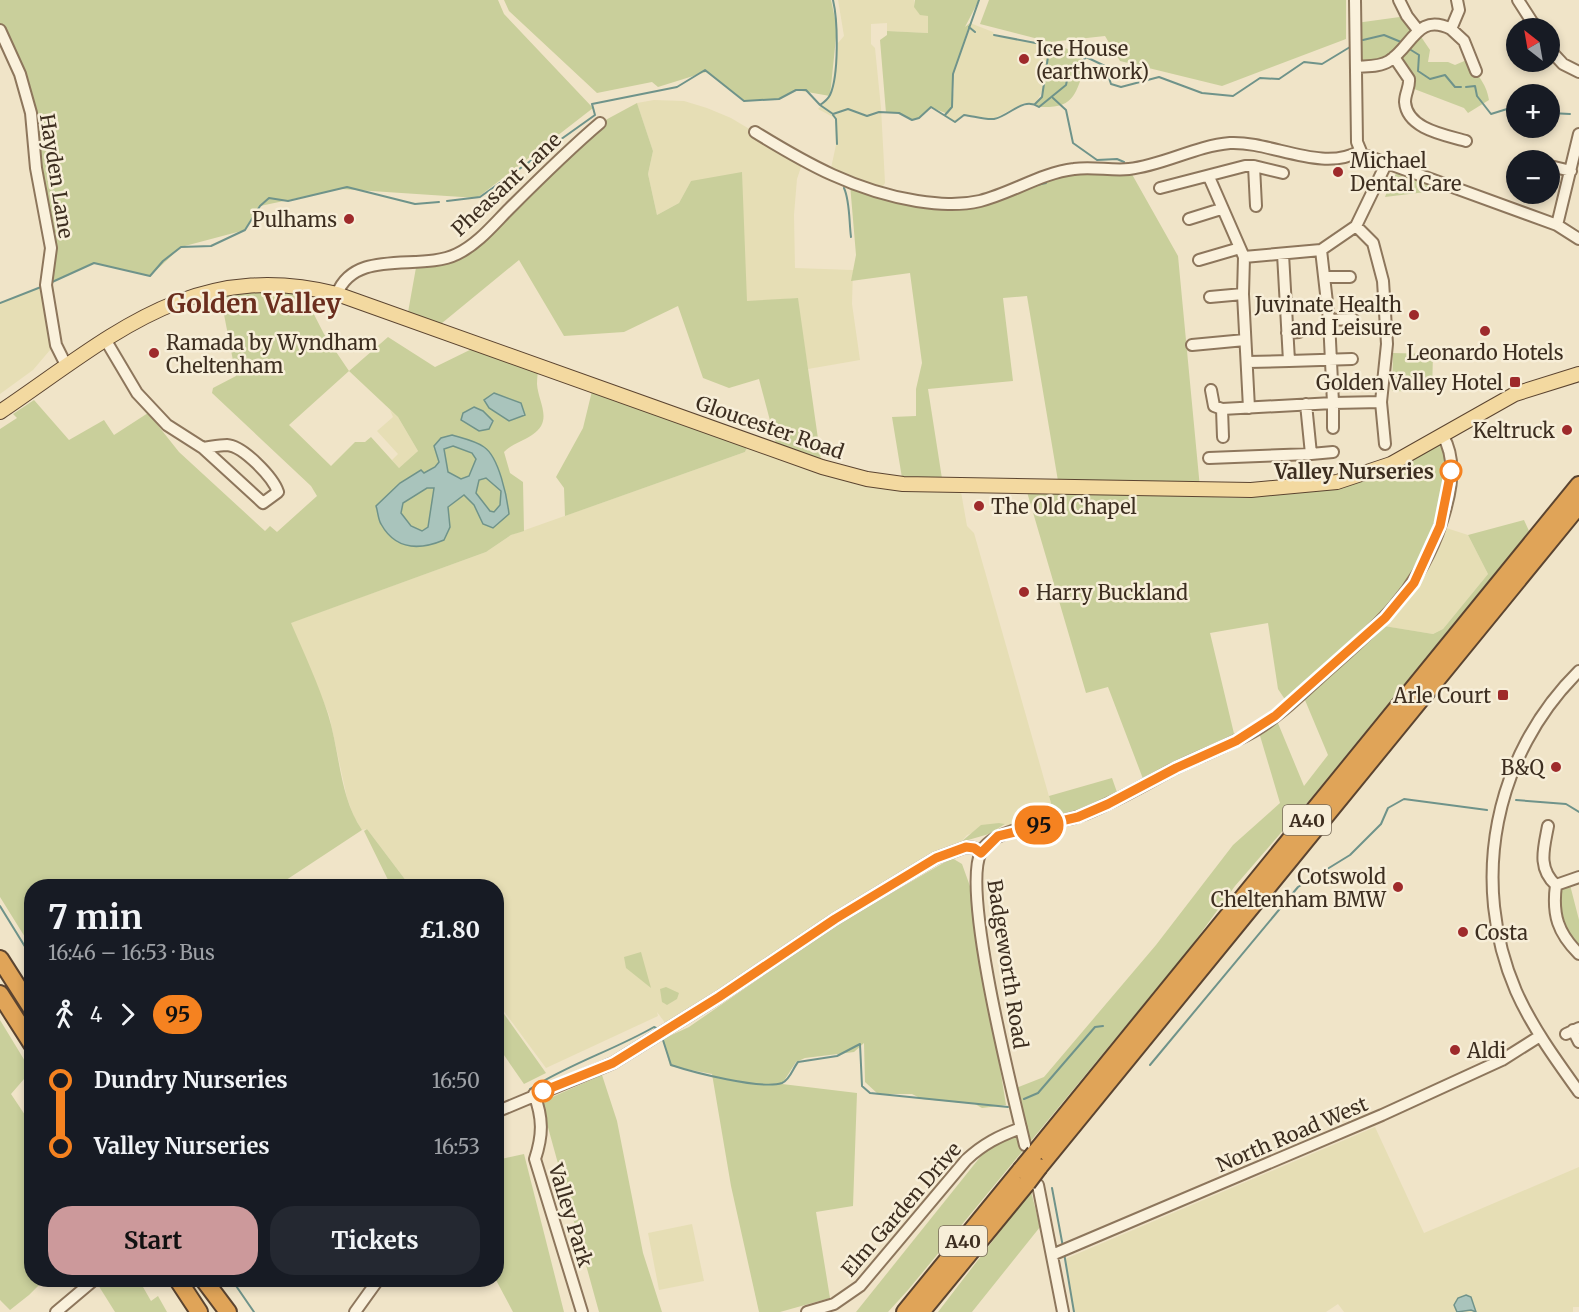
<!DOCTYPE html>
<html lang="en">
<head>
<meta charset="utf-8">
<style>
	:root { --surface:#171b24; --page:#242831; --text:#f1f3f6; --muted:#9ea1a6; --accent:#cc999b }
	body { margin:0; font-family:Merriweather,serif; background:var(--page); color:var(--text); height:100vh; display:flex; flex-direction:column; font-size:22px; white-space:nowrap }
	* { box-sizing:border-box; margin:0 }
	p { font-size:20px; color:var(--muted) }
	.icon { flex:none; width:33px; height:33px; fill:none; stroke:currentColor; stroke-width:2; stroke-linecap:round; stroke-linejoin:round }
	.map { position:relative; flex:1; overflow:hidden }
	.sheet { position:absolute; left:24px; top:879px; width:480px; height:408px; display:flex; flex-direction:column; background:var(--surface); border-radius:24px; box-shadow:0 3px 9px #0003 }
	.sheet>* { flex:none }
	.badge { padding:0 12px; border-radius:20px; font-size:21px; line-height:39px }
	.needle { width:39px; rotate:329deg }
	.tools { position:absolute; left:1506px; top:18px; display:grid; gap:12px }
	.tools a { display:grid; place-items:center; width:54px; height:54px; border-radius:50%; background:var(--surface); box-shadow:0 3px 9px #0003; font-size:30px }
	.map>.badge { position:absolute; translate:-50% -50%; box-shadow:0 0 0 3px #fff }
	.legs { display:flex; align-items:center; gap:9px; height:66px; padding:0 24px; font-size:20px }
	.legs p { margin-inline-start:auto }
	.overview { display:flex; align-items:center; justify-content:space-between; height:102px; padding:0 24px }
	h1 { font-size:33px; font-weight:700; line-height:45px }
	.primary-button { display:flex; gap:12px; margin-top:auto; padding:12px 24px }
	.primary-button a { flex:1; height:69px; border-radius:24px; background:var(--accent); color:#111; font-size:24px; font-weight:700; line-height:69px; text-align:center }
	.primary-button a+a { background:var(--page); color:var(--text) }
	ul { padding:0 24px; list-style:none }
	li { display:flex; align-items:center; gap:21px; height:66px; font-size:22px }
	li i { display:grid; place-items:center; width:9px; height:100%; margin:0 8px; background:currentColor }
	li i::after { content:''; width:15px; height:15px; margin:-8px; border:4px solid; border-radius:50%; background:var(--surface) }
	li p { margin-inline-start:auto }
	li:first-child i { background:linear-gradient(#0000 50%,currentColor 0) }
	li:last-child i { background:linear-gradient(currentColor 50%,#0000 0) }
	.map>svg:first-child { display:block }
	.farmland { fill:#e6deb5 }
	.green { fill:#c9cf9b; fill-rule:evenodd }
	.water { fill:#a9c4bc; stroke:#6f938a; stroke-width:1.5; fill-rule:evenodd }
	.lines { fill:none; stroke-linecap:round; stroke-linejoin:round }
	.stream { stroke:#6f938a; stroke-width:2 }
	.minor-casing { stroke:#8d765c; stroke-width:14 }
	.major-casing { stroke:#5b4430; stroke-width:16 }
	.highway-casing { stroke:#5b4430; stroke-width:20 }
	.minor { stroke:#faf1dc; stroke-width:10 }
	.major { stroke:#f3d9a0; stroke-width:14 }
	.highway { stroke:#e0a458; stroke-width:16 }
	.highway-bridge-casing { stroke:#5b4430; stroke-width:20; stroke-linecap:butt }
	.highway-bridge { stroke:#e0a458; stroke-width:16 }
	.line-1-casing { stroke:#fff; stroke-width:14 }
	.line-1 { stroke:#f58220; stroke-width:9 }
	.poi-dot { fill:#9e2a2b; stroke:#f7eed8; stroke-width:2 }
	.stop-1-dot { fill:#fff; stroke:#f58220; stroke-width:3 }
	.labels { text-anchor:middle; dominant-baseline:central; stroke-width:5; stroke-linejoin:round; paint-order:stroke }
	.shield { fill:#f7eed8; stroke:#756857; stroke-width:1.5 }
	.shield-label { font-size:18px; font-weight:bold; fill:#3d2e20 }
	.poi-label { font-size:20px; fill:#3d2e20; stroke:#f7eed8; text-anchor:start }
	.street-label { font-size:20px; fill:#3d2e20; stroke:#f7eed8 }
	.stop-label { font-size:20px; font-weight:bold; fill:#3d2e20; stroke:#f7eed8; text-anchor:end }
	.district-label { font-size:26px; font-weight:bold; fill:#6b2e1e; stroke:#f7eed8 }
</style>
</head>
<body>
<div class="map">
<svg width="1579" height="1312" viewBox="0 0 1579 1312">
	<rect width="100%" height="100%" fill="#f0e4c8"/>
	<path class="farmland" d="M838 0H914L915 7 928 16 929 33 887 31V23L871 24V44L875 48 881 108 885 183 881 189 830 173 836 145 835 118 818 109 830 96 838 43 844 36Z
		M970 23 993 32 995 36 1046 45 1049 50 1043 90 1035 104 1024 103 993 119 964 115 955 122 943 115 948 114 954 91 953 74Z
		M654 100 684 101 707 108 731 118 803 161 797 179 794 215 795 268 853 270 852 304 860 360 808 369 797 298 747 302 691 181 679 203 657 215 648 174 653 151 637 103Z
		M46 285 56 343 33 370 0 394V303Z
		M390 410 398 417 418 451 399 468 392 460 398 454 377 431 393 417Z
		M750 441 822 467 960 486 967 526 974 533 1056 821 1022 829 999 823 967 835 960 843 943 849 831 914 834 920 669 1028 657 1012 658 1016 546 1068 497 1002 496 886H410L367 829 362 830 354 817 347 798 329 715 290 623 486 552 511 535 745 452Z
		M1440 526 1468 535 1488 574 1443 629 1433 634 1377 625Z
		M1375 1127 1424 1233 1579 1167V1307H1573V1312H1344L1338 1304 1326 1312H1074L1065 1259Z
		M692 1224 704 1281 659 1290 648 1233Z"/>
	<path class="green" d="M0 0H498L504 14 593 108 477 198 341 189 260 206 245 230 181 247 150 276 94 263 46 285 51 248 31 113 0 29Z
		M504 0H831L837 28 830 96 796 90 779 99 744 101 706 72 658 87 652 82 597 93 509 11Z
		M915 0H979L965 27 970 23 953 74 952 107 948 114 930 107 919 118 912 120 899 113H886L880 40 887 35V31L928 33V16L920 15 914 7Z
		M989 0H1346V39L1222 86 1120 61 1105 36 1050 42 980 24Z
		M1407 16 1430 50 1428 62H1448L1455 65 1469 59C1476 76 1486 81 1489 100L1468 113 1464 108 1409 87 1394 58 1356 67V23Z
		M1061 46 1078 54 1087 65C1076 86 1078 106 1049 107 1043 107 1040 108 1035 104L1042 97 1048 48Z
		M637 103 653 151 648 174 657 215 679 203 691 181 742 172 747 301 798 298 822 467 778 451 759 379 729 388 703 378 678 306 624 332 564 336 519 260 436 328 407 318 417 262 455 255 600 123Z
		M1129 169 1178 256 1200 488 1059 487 1027 296 1003 298 1013 381 928 389 943 485 903 484 892 417 916 416V389L922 363 910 273 851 281 856 255 850 184 958 205 1060 171Z
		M1399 171 1433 183 1434 191 1385 197 1392 178Z
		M300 287 324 334 349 371 388 337 435 367 482 344 539 364C538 371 537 377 537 384 538 402 554 421 532 435 522 442 513 443 504 452L510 473 523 482 524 531 511 535 486 552 291 623C304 653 318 683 328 714 340 752 339 796 362 830L277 886H32L31 941 28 942 0 897V429L17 418 13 414 34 400 69 440 104 420 114 435 148 413 179 452 265 531 270 526 277 532 317 496 311 486 212 393 213 388 236 376 219 289ZM349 371 398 417 418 451 399 468 371 437 365 442H355L331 466 289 425Z
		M1393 353 1433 354 1432 392 1392 391Z
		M592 391 614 401 643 408 748 445 745 452 565 516 564 488 556 477 583 428Z
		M1443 436 1452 462 1428 557 1378 625 1433 634 1443 629 1488 574 1468 535 1524 520 1529 531 1312 797 1235 886 1190 948 908 1290 888 1312H856L997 1136 1021 1128 1011 1090 1044 1077 1156 945 1233 845 1280 803 1258 729 1275 716 1304 786 1328 755 1302 693 1288 704 1278 689 1268 623 1210 633 1236 742 1145 784 1108 687 1086 693 1027 492 1252 498 1251 490 1337 482Z
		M1112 778 1119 798 1056 821 1049 796Z
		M999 823 1005 824 989 834 961 842 981 825Z
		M367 829 410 886H391L364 831Z
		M952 858 962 864 971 889 1006 1105 982 1108 975 1104 922 1099 912 1094H878L865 1082 864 1043 854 1052 805 1058 796 1062 782 1084 857 1093 853 1206 816 1212 830 1298 780 1312H759L731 1186 712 1074 670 1066 663 1039 689 1027 838 924Z
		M1569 881 1579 920V951L1566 941 1556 885Z
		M641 952 651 988 626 968 624 957Z
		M666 987 679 993 677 999 667 1005 662 1002 660 989Z
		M496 1004H497L546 1073 524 1084 497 1045Z
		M0 1020 31 1071 11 1094 31 1124 32 1280H44L29 1295 10 1310 0 1300Z
		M602 1075 617 1121 643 1253 662 1312H599L541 1102Z
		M524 1154 564 1312H513L496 1280 497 1160Z
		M1031 1191 1040 1227 972 1312H938Z
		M95 1280H139L151 1301 158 1296 167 1312H115Z"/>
	<path class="water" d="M494 393 521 403 525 415 509 421 489 408 484 400Z
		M474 407 483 411 493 421 489 429 479 431 461 420 463 413Z
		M452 435C462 438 476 441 484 447 499 457 507 497 509 514L493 528 483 524 474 505 464 495 448 507 450 527 444 540C420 550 396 551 381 524 378 519 378 512 376 506L400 483 421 470 424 473 435 467 439 462 434 446 441 438ZM453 446 472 453 476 459 469 476 461 479 448 472 444 449ZM486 478 501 491 500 505 494 512 490 511 476 493 479 480ZM427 488H434L428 527 422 531 411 526 401 513 403 503Z
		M1466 1295 1471 1297 1476 1312 1471 1310 1457 1312 1454 1305 1458 1298Z"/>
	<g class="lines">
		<path class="stream" d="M969 27 975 32
			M994 35 1046 45 1049 50 1042 97 1035 104
			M1363 40 1384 35 1401 42
			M1411 50 1419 55 1418 71 1430 79 1445 75 1455 87H1461
			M1466 87 1475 86 1477 96 1491 114 1507 109 1516 119
			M1053 98 1066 110 1073 143 1097 160 1117 159 1124 162
			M820 105C823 103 828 99 830 95 839 76 838 21 833 0
			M1550 113 1570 114
			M833 115 836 119 837 144
			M945 115 952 107 953 74 979 0
			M1037 185 1046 183
			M844 188C850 201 849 222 851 237
			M447 201 480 197 595 115 592 104 677 87 705 70 744 101 779 99 796 90H806L820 105 833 114 848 109 867 116 879 112 899 113 912 120 919 118 931 107 955 122 964 115C973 116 985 120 994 119 1010 116 1023 96 1039 107L1066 85 1070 66 1081 63 1086 57 1105 66 1111 84 1121 87 1159 77 1202 93 1233 96 1260 78 1279 79 1304 62 1322 64 1350 47
			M50 283 94 263 150 276 163 261 181 247 211 246 245 230 260 206 269 198 288 201 347 187 415 204 439 202
			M0 303 41 287
			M1516 800 1566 804 1579 812
			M0 906 32 958
			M662 1037 671 1065C692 1072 761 1090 782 1083 790 1080 793 1068 798 1062L837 1056 860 1044 862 1086 870 1093 1008 1107
			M1150 1065 1298 887 1350 855 1381 824 1388 808 1404 799 1487 810
			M530 1089C569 1064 614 1050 654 1027L658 1029
			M1024 1099 1038 1093 1095 1027 1103 1026
			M1052 1188 1063 1247
			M1064 1253 1074 1312
			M232 1280 254 1312"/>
		<g class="minor-casing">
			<path id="minor" d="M1355 0 1357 142 1362 154 1557 225 1579 239
				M1399 0 1407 16 1418 30
				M1518 0 1536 28
				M1451 29 1464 41 1476 71
				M0 30 20 74 31 113 36 168 51 248 46 285 56 345 66 365
				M1550 50 1563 64 1579 72
				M1394 57 1409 79C1410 87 1405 93 1405 102 1407 129 1445 135 1466 141
				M1356 67C1367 66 1380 67 1389 61 1412 47 1417 12 1451 29L1459 10 1457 0
				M755 132C807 164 855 191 917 201 938 204 958 206 980 201 1012 193 1041 173 1074 169 1092 166 1111 171 1129 169 1164 165 1195 146 1230 143 1271 141 1322 173 1360 151
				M1254 166 1283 173
				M1550 166 1571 171
				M1209 177 1244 257
				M1160 188 1245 166H1254L1256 206
				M1189 219 1221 209
				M1557 225 1579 134
				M1356 226 1373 243 1383 281 1387 344 1381 402 1385 444
				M1199 260 1240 248
				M1325 277H1350
				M337 294C355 247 421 272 457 254 478 244 494 224 509 209 539 179 568 150 600 123
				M1210 297 1243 294
				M1329 320 1353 319
				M1287 333 1299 332
				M105 339 137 393 167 425 203 448 263 503 278 492C273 477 243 446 227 445 219 445 211 447 203 448
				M1192 345 1245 340
				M1289 361 1352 359
				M1248 362 1289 361 1283 254
				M1211 390 1214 406 1222 409 1333 403 1329 320 1321 250 1356 226 1387 162
				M1249 408 1243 294 1244 257 1321 250
				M1222 409 1223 437
				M1333 428V403L1381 402
				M1311 454 1333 452
				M1209 458 1311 454 1306 404
				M1579 671C1494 755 1469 882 1516 991 1532 1027 1556 1060 1579 1092
				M1548 826C1544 848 1537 868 1556 885
				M1556 885C1552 915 1558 933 1579 954
				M1556 885 1579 877
				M1573 1030 1579 1042
				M1566 1034 1579 1028
				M534 1094C543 1118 543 1135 535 1159L582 1312
				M496 1112 613 1063 719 997 835 919 936 858 966 847 974 848 981 853
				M1025 1145C1013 1094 961 891 981 852 995 825 1053 826 1080 816 1112 804 1142 786 1172 770 1200 756 1229 746 1256 730 1279 716 1300 695 1320 677 1371 631 1411 601 1437 535 1448 505 1460 465 1443 436
				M1038 1185 1063 1312
				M1052 1255 1382 1115 1502 1060 1540 1036
				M56 1312 94 1280
				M355 1312 378 1280
				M807 1312 834 1304 860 1286 966 1160C983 1144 999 1136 1021 1128"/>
		</g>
		<g class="major-casing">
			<path id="major" d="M0 412C111 337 192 258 337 294L822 467 867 479 903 484 1251 490 1337 482 1391 464 1515 394 1579 374"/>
		</g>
		<g class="highway-casing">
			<path id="highway" d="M0 959 32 1009
				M0 994 32 1044
				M1035 1153 1579 485
				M1039 1167 1579 505
				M178 1280 199 1312
				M204 1280 228 1312
				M905 1312 1021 1170
				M921 1312 1027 1183"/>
		</g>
		<use href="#minor" class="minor"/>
		<use href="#major" class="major"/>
		<use href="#highway" class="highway"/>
		<g class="highway-bridge-casing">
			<path id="highway-bridge" d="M1021 1170 1035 1153
				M1027 1183 1039 1167"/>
		</g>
		<use href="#highway-bridge" class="highway-bridge"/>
	</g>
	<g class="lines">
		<g class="line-1-casing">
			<path id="line-1" d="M543 1091 613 1063 719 997 835 919 936 858 966 847 974 848 981 853 998 836 1078 817 1108 804 1176 768 1236 741 1275 716 1385 618 1414 583 1440 526 1451 471"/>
		</g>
		<use href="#line-1" class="line-1"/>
	</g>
	<g class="poi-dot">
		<circle cx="1024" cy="59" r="6"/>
		<circle cx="1338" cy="172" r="6"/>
		<circle cx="349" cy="219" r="6"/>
		<circle cx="1414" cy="315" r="6"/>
		<circle cx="1485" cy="331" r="6"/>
		<circle cx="154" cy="353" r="6"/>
		<rect x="1509" y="376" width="12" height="12" rx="3"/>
		<circle cx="1567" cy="430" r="6"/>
		<circle cx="979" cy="506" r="6"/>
		<circle cx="1024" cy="592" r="6"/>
		<rect x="1497" y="689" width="12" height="12" rx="3"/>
		<circle cx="1556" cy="767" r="6"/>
		<circle cx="1398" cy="887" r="6"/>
		<circle cx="1463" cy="932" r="6"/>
		<circle cx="1455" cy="1050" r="6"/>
	</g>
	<g class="stop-1-dot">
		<circle cx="1451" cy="471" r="10"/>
		<circle cx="543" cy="1091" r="10"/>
	</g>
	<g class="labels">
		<g class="shield">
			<rect x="1283" y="805" width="48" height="30" rx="4.5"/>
			<rect x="939" y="1226" width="48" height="30" rx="4.5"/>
		</g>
		<g class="shield-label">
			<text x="1307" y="820">A40</text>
			<text x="963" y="1241">A40</text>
		</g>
		<g class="poi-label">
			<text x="1036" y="48">Ice House<tspan x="1036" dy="23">(earthwork)</tspan></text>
			<text x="1350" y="160">Michael<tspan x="1350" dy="23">Dental Care</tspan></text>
			<text x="337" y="219" text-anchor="end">Pulhams</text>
			<text x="1402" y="304" text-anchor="end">Juvinate Health<tspan x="1402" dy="23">and Leisure</tspan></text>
			<text x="166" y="342">Ramada by Wyndham<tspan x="166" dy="23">Cheltenham</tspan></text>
			<text x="1485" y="352" text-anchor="middle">Leonardo Hotels</text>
			<text x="1503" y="382" text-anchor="end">Golden Valley Hotel</text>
			<text x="1555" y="430" text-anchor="end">Keltruck</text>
			<text x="991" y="506">The Old Chapel</text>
			<text x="1036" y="592">Harry Buckland</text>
			<text x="1491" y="695" text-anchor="end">Arle Court</text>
			<text x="1544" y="767" text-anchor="end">B&amp;Q</text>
			<text x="1386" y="876" text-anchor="end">Cotswold<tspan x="1386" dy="23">Cheltenham BMW</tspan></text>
			<text x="1475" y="932">Costa</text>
			<text x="1467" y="1050">Aldi</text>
		</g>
		<g class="street-label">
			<text transform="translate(57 176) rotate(81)">Hayden Lane</text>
			<text transform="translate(506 184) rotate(-43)">Pheasant Lane</text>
			<text transform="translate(770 427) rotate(19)">Gloucester Road</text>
			<text transform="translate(1008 964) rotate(81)">Badgeworth Road</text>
			<text transform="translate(1292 1134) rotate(-23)">North Road West</text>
			<text transform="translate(901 1209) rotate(-49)">Elm Garden Drive</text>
			<text transform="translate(571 1215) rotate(73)">Valley Park</text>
		</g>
		<g class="stop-label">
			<text x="1434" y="471">Valley Nurseries</text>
		</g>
		<g class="district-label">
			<text x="254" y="303">Golden Valley</text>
		</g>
	</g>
</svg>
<div class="tools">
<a><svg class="needle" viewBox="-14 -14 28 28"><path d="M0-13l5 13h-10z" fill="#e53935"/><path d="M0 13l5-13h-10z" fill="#9ea1a6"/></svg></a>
<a>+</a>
<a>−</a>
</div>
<b class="badge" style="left:1039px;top:825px;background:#f58220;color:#111">95</b>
<section class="sheet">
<div class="overview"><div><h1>7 min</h1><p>16:46 – 16:53 · Bus</p></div><b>£1.80</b></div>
<div class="legs"><svg class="icon" aria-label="walk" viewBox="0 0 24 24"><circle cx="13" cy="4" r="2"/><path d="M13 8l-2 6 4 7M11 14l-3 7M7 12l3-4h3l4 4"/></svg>4<svg class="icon" aria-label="forward" viewBox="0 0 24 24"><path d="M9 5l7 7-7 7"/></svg><b class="badge" style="background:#f58220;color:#111">95</b></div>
<ul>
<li><i style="color:#f58220"></i><b>Dundry Nurseries</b><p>16:50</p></li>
<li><i style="color:#f58220"></i><b>Valley Nurseries</b><p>16:53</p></li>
</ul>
<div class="primary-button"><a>Start</a><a>Tickets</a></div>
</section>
</div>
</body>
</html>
